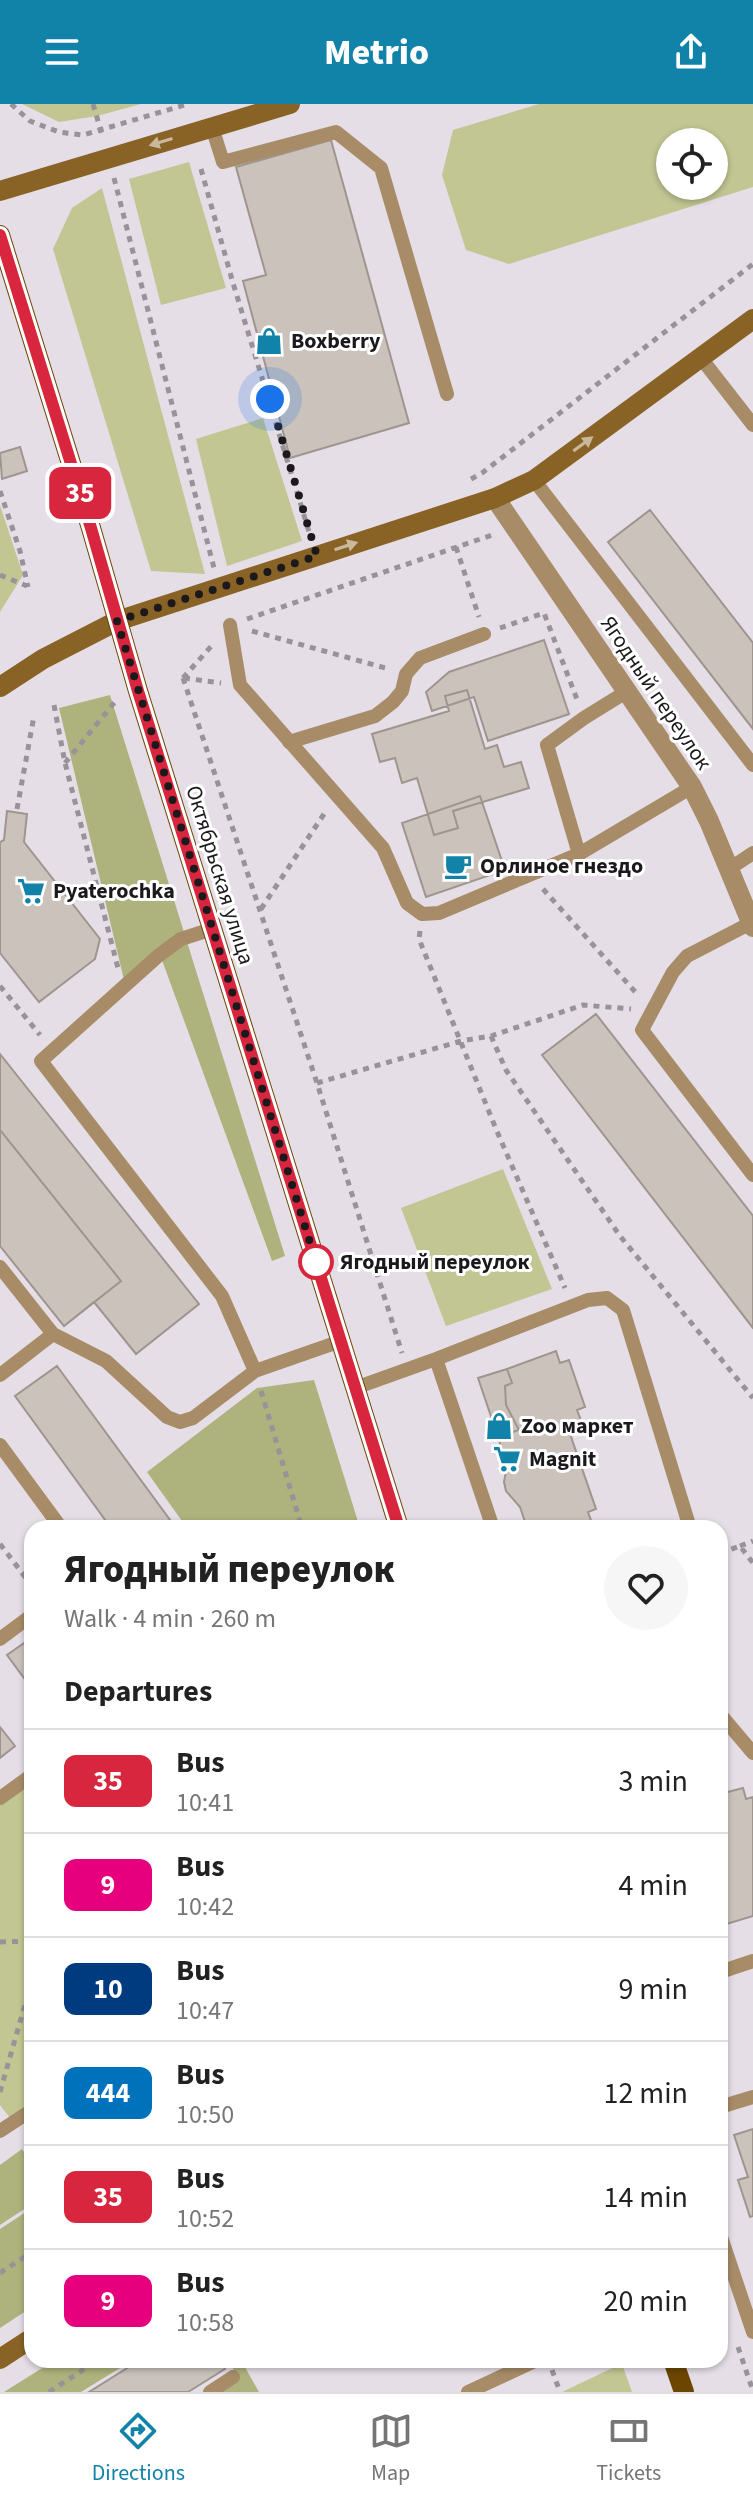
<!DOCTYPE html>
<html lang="en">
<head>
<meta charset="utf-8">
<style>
	:root { --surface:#fff; --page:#f6f6f6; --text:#222; --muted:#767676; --line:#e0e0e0; --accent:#1183a9 }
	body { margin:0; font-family:"Source Sans 3",sans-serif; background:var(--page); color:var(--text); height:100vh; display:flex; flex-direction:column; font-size:30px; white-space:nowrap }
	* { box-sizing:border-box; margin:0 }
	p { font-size:26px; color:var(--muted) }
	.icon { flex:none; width:44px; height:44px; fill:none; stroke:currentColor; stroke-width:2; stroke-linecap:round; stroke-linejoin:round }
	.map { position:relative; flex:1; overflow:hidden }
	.sheet { position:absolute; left:24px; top:1416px; width:704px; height:848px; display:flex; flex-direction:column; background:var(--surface); border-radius:24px; box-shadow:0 2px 6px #0004 }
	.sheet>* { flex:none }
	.badge { padding:0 16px; border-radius:12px; font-size:28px; line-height:52px }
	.buttons { position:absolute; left:656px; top:24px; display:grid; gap:16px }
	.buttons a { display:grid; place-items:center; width:72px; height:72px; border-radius:50%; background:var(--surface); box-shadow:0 2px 6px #0004; font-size:40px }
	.you { position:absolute; width:40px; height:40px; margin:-20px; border:6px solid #fff; border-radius:50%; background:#1a73e8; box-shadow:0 0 0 12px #1a73e833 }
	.map>.badge { position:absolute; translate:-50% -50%; box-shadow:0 0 0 4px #fff }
	h2 { padding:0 40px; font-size:30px; line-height:72px }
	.round { display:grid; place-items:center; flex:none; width:84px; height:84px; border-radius:42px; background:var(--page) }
	.summary { display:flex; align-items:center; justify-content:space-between; height:136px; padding:0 40px }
	h1 { font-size:38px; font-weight:800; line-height:60px }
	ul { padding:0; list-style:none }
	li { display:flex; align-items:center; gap:24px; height:104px; padding:0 40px; border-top:2px solid var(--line) }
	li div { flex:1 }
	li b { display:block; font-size:30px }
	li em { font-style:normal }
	li .badge { min-width:88px; font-weight:700; text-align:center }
	header { display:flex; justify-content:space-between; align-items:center; height:104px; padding:0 40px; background:var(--accent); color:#fff; font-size:36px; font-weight:800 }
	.menu { display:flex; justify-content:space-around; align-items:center; height:112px; border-top:2px solid var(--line); background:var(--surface); font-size:22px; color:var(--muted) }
	.menu a { display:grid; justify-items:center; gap:4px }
	.menu .active { color:var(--accent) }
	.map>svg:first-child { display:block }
	.green { fill:#c1c692; fill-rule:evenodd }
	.forest { fill:#aeb37d }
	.building { fill:#cbc2bc; stroke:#9e958f; stroke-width:2 }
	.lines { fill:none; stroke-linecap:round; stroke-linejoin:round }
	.path { stroke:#989299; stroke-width:5; stroke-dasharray:6 6; stroke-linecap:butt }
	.lane { stroke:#a78c67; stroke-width:14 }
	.street { stroke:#a78c67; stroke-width:20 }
	.secondary { stroke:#896226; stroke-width:20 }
	.primary { stroke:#6c4600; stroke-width:20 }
	.oneway { fill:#cab89d }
	.line-casing { stroke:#fff; stroke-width:18 }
	.line { stroke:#d7263d; stroke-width:12 }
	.walk { stroke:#1c191c; stroke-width:8; stroke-dasharray:0 14.4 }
	.stop-dot { fill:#fff; stroke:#d7263d; stroke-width:4 }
	.labels { text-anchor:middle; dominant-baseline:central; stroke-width:6; stroke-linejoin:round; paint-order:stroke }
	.poi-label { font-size:22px; font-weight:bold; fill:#1c191c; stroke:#fff; text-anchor:start }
	.street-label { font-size:22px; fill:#1c191c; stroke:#fff }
	.stop-label { font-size:22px; font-weight:bold; fill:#1c191c; stroke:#fff; text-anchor:start }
</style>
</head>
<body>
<header><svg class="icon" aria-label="menu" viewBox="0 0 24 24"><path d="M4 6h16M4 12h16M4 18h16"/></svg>Metrio<svg class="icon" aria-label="share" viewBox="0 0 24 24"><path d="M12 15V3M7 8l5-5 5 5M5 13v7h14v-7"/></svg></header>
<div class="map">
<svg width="753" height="2288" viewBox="0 0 753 2288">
	<rect width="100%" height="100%" fill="#e6dee7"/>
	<path class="green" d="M22 0H141L97 12 59 18Z
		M539 0H753V83L509 160 466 146 442 71 453 26ZM670 38H714V82H670Z
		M189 58 226 184 161 201 129 75Z
		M102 84 205 470 151 467 53 145 72 104Z
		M263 314 302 437 227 462 196 335Z
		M0 401 23 471 0 508Z
		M503 1065 552 1185 446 1222 401 1104Z
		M32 1675V1999L10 2014 0 2001V1698Z
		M622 2260 632 2288H562L621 2260Z"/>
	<path class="forest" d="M110 591 285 1152 272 1157 159 848 125 880 59 604Z
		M314 1276 360 1424H187L147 1368 257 1284Z
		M22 2045 32 2060V2100L0 2121V2061Z
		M32 2104V2203L0 2224V2125Z
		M55 2256H133L81 2288H4Z
		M228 2256H241L259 2288H220L239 2275Z"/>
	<path class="building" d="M331 36 409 319 290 354 243 177 266 171 236 63Z
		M20 343 27 367 2 375 0 349Z
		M650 406 753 539V625L608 438Z
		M544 536 569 610 488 637 474 593 432 607 426 588 449 568Z
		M467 586 485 645 497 641 504 663 521 658 529 684 453 707 458 724 434 731 417 674 402 679 395 654 380 658 372 630 449 607 445 592Z
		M480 692 505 766 426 793 402 719Z
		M7 707 27 710 24 738 100 835 95 855 39 898 0 849V738L4 736Z
		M596 910 753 1112V1224L542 951Z
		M0 950 199 1200 136 1250 94 1198 64 1222 0 1142Z
		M0 1026 121 1177 64 1222 0 1142Z
		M556 1247 560 1259 569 1256 585 1303 577 1306 582 1319 568 1324 596 1405 588 1408 592 1419 576 1424H527L520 1403 506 1387 504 1378 507 1362 498 1333 519 1326 506 1301 505 1282 512 1279 507 1265Z
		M57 1262 176 1424H111L15 1292Z
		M507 1265 512 1279 505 1282 506 1301 519 1326 498 1333 478 1274Z
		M27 1537 32 1545V1585L7 1551Z
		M0 1623 15 1642 0 1654Z
		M743 1684 746 1695 753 1693V1812L720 1822V1690Z
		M753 2025V2112L750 2113 738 2076 748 2073 734 2031Z
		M140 2256H220L225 2265 188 2288H89Z"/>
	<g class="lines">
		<path class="path" d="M11 0 30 17 59 28 83 31 188 0
			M93 0 103 34
			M201 65 233 179 310 431
			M114 74 214 464
			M471 375 482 369 753 160
			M0 387 20 447 28 483
			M456 443 479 513
			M0 471 27 482
			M247 515 495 430
			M500 524 544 509 578 598
			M252 527 389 565
			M183 574 317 979 402 1249
			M183 574 214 539
			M184 574 221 579
			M54 601 65 659 118 864
			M65 659 118 594
			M17 705 34 612
			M543 785 638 891
			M261 805 326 707
			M420 827 419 835 496 1025 565 1184
			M0 882 40 931
			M491 932 506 966 620 1132 753 1294
			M317 979 461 937 491 932 583 901 631 905
			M261 1287 302 1424
			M0 1440 32 1482
			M740 1442 753 1437
			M720 1449 740 1442 753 1459
			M0 1838 32 1837
			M0 1988 32 1876
			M0 2169 32 2148
			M738 2243 753 2287
			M552 2266 560 2288
			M49 2288 98 2256"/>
		<path class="lane" d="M212 23 223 58 336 28 381 64 447 290
			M701 254 753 321
			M534 376 753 661
			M230 521 240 581 383 744 407 799 422 810 439 809 579 750 547 641 584 614 626 588
			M289 638 375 612 393 598 402 587 406 570 420 554 484 530
			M579 750 692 683
			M729 765 753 749
			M751 819 687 852 673 868 642 926 753 1071
			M212 825 181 835 158 852 41 957 222 1192 255 1267 341 1237
			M0 1163 53 1230 106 1257 167 1313 180 1318 193 1314 255 1267
			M436 1255 588 1196 607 1194 623 1206 690 1424
			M0 1271 53 1230
			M355 1284 436 1255 493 1424
			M0 1341 61 1424
			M0 1535 28 1514 32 1520
			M720 1610 753 1649
			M0 1694 32 1671
			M720 1868 753 1857
			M720 2003 753 1993
			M0 2027 32 2006
			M720 2130 753 2228
			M210 2288 233 2273
			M468 2288 537 2256"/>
		<path class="street" d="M495 394 692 683 709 717 753 823"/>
		<path class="secondary" d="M0 87 290 0
			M0 583 43 555 117 517 495 394 534 376 753 215
			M0 2255 32 2234"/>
		<path class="primary" d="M0 131 91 424 138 587 399 1424
			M673 2256 684 2288"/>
	</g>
	<defs><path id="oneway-solid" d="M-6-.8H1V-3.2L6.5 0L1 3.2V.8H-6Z" transform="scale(2)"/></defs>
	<g class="oneway">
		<use href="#oneway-solid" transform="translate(161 38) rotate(163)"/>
		<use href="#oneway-solid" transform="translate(583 340) rotate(-36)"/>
		<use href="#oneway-solid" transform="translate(346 442) rotate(-18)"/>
	</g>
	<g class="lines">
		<g class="line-casing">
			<path id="line" d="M0 131 91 424 138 587 399 1424"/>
		</g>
		<use href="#line" class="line"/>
		<path class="walk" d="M270 295 317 452 117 517 316 1158"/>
	</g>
	<defs>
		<g id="shop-bare" transform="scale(2.16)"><path d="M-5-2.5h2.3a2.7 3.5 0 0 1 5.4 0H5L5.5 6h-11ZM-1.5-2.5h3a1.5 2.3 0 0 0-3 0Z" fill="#1183a9" stroke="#fff" stroke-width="2.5" paint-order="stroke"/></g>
		<g id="cafe-bare" transform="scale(2.16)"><path d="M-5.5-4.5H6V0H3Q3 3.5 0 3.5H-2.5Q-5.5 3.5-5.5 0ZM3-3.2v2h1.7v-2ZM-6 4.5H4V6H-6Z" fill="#1183a9" stroke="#fff" stroke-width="2.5" paint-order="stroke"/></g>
		<g id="supermarket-bare" transform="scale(2.16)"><path d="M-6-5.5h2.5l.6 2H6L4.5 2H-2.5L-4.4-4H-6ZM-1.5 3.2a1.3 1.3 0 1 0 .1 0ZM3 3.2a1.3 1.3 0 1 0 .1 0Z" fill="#1183a9" stroke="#fff" stroke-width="2.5" paint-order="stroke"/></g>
	</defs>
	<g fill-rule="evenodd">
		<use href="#shop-bare" x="269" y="237"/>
		<use href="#cafe-bare" x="458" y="762"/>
		<use href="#supermarket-bare" x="31" y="787"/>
		<use href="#shop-bare" x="499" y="1322"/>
		<use href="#supermarket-bare" x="507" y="1355"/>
	</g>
	<circle class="stop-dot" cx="316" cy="1158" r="16"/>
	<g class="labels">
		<g class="poi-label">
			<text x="291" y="237">Boxberry</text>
			<text x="480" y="762">Орлиное гнездо</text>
			<text x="53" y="787">Pyaterochka</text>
			<text x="521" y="1322">Zoo маркет</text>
			<text x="529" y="1355">Magnit</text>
		</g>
		<g class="street-label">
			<text transform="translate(656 589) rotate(56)">Ягодный переулок</text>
			<text transform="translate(220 771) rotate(73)">Октябрьская улица</text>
		</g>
		<g class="stop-label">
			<text x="340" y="1158">Ягодный переулок</text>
		</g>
	</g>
</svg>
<div class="buttons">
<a><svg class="icon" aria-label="locate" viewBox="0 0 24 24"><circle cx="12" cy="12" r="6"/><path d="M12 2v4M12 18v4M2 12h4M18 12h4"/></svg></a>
</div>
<div class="you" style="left:270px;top:295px"></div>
<b class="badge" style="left:80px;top:389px;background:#d7263d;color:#fff">35</b>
<section class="sheet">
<div class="summary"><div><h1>Ягодный переулок</h1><p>Walk · 4 min · 260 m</p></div><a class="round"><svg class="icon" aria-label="heart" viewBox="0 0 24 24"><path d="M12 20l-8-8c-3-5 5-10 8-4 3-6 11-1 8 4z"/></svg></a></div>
<h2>Departures</h2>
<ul>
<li><span class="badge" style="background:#d7263d;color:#fff">35</span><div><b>Bus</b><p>10:41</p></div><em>3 min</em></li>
<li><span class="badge" style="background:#e6007e;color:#fff">9</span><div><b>Bus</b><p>10:42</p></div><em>4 min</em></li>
<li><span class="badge" style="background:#003b80;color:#fff">10</span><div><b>Bus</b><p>10:47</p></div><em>9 min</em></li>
<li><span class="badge" style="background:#0072bc;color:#fff">444</span><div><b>Bus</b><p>10:50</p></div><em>12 min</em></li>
<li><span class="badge" style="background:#d7263d;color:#fff">35</span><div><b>Bus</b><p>10:52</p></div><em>14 min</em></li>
<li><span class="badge" style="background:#e6007e;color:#fff">9</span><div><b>Bus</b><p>10:58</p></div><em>20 min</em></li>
</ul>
</section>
</div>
<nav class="menu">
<a class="active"><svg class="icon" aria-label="directions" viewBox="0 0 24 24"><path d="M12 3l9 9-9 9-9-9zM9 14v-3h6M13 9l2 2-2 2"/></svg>Directions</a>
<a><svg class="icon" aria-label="map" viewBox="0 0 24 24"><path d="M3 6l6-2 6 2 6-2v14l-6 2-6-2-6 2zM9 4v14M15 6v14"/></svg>Map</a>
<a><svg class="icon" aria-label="tickets" viewBox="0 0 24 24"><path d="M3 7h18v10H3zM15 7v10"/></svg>Tickets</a>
</nav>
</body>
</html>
